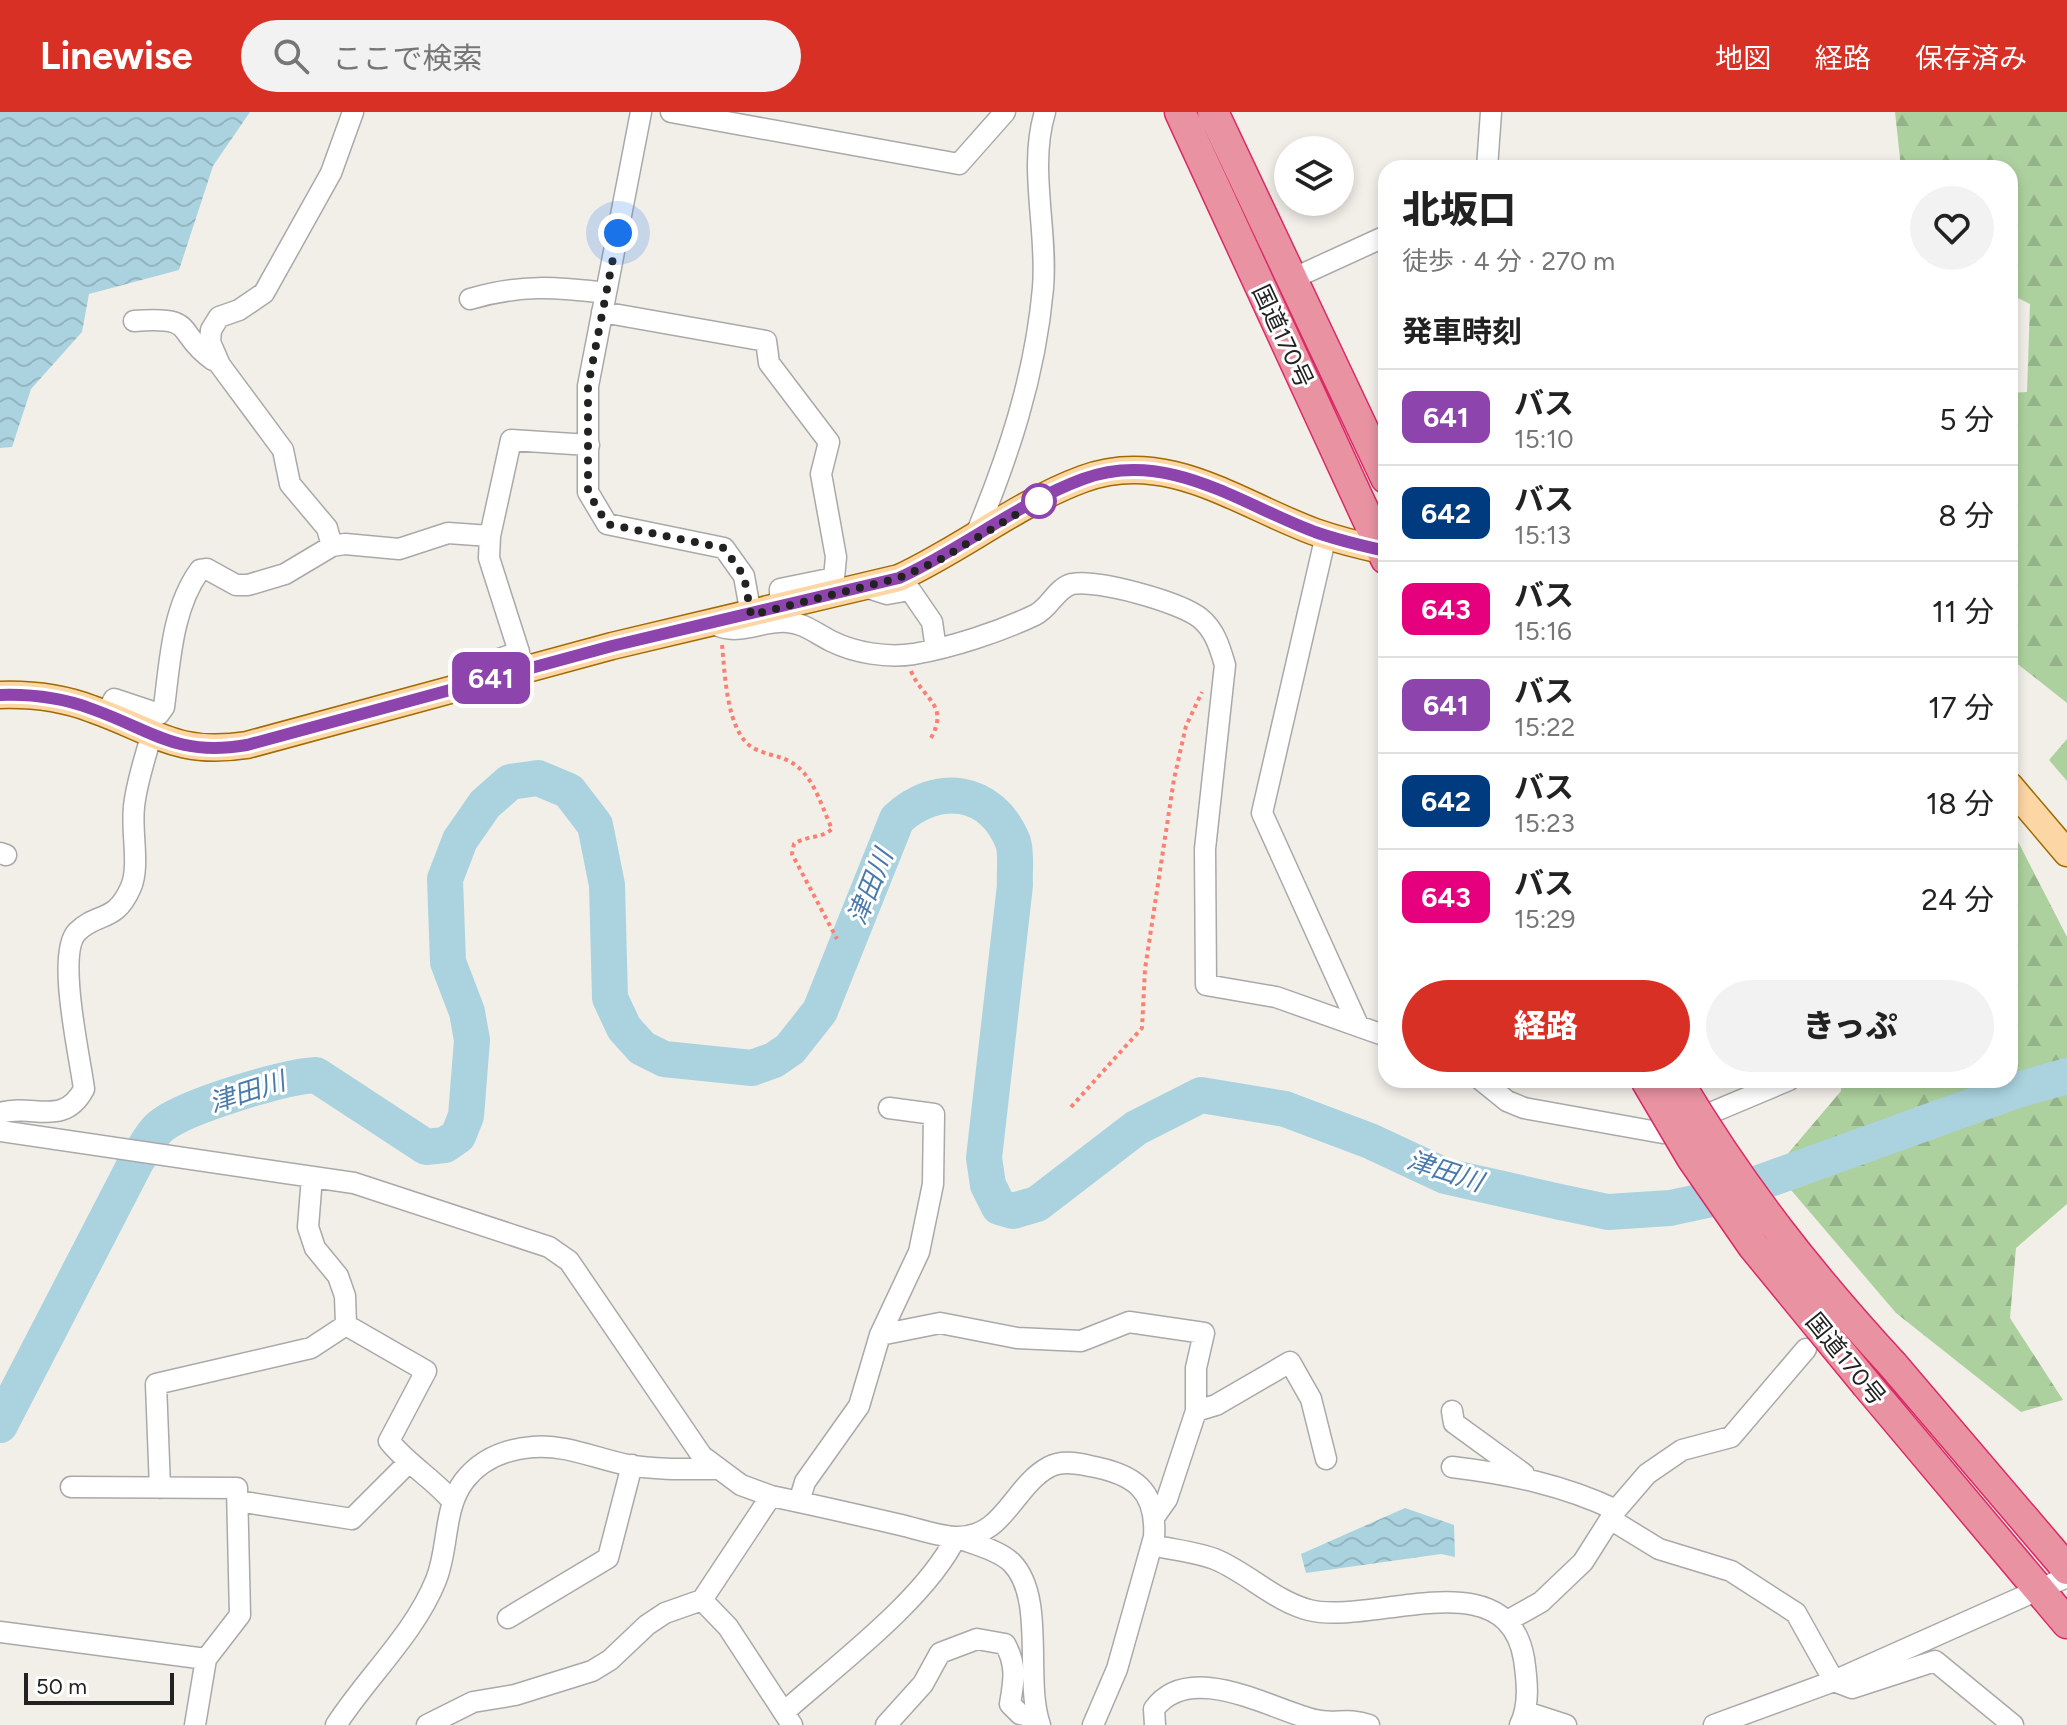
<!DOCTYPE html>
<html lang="ja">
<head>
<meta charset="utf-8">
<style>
	:root { --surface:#fff; --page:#f2f2f2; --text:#222; --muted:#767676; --line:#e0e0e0; --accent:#d93025 }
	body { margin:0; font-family:Figtree,"Noto Sans JP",sans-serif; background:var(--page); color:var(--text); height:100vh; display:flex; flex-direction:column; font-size:30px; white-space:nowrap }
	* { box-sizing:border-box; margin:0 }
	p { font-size:26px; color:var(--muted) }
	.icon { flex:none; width:44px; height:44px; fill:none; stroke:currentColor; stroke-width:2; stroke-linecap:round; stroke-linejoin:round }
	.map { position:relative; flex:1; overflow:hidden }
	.side { position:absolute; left:1378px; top:48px; width:640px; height:928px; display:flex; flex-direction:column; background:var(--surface); border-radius:24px; box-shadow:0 4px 12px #0003 }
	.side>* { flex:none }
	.badge { padding:0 16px; border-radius:12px; font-size:28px; line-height:52px }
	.tools { position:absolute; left:1274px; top:24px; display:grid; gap:16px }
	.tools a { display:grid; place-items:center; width:80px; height:80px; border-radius:50%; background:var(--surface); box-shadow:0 4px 12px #0003; font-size:40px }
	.scale { position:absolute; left:24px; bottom:20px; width:150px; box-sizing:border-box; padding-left:8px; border:4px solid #222; border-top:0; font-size:22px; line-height:28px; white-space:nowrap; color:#222; -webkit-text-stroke:6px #fff; paint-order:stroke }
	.you { position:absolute; width:40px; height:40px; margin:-20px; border:6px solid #fff; border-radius:50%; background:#1a73e8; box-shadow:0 0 0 12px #1a73e833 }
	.map>.badge { position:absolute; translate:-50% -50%; box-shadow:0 0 0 4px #fff }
	h2 { padding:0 24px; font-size:30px; line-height:72px }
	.round { display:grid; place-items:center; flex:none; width:84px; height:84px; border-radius:42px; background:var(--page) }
	.overview { display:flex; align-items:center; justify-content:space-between; height:136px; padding:0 24px }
	h1 { font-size:38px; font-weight:800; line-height:60px }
	.primary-button { display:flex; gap:16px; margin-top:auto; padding:16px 24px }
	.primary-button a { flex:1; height:92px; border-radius:48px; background:var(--accent); color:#fff; font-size:32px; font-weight:800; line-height:92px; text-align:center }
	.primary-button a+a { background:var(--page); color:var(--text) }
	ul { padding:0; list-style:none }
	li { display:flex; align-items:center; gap:24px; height:96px; padding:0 24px; border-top:2px solid var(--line) }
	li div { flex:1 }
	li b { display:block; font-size:30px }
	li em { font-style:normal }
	li .badge { min-width:88px; font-weight:700; text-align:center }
	header { display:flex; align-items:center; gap:48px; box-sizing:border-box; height:112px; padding:0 40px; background:var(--accent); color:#fff }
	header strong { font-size:38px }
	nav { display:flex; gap:44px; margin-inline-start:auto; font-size:28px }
	.search { width:560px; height:72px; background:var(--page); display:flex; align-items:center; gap:20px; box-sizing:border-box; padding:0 28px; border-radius:44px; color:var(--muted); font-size:30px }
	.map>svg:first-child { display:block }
	.forest { fill:url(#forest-firs) }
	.water { fill:url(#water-waves) }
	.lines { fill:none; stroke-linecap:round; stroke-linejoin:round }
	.river { stroke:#aad3df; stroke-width:36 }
	.minor-casing { stroke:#a9a9a9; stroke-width:23 }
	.major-casing { stroke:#a06b00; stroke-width:29 }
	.highway-casing { stroke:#dc2a67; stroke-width:33 }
	.path { stroke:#fa8072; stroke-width:4; stroke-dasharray:4 4; stroke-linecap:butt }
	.minor { stroke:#fff; stroke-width:20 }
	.major { stroke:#fcd6a4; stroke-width:26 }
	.highway { stroke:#e892a2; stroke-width:30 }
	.highway-bridge-casing { stroke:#dc2a67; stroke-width:33; stroke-linecap:butt }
	.highway-bridge { stroke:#e892a2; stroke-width:30 }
	.line-casing { stroke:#fff; stroke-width:18 }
	.line { stroke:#8e44ad; stroke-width:12 }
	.walk { stroke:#222; stroke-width:8; stroke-dasharray:0 14.4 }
	.stop-dot { fill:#fff; stroke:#8e44ad; stroke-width:4 }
	.labels { text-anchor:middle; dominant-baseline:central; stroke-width:6; stroke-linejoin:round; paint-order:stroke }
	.street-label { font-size:24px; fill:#222; stroke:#fff }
	.water-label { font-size:26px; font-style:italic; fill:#4a7aab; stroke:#fff }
</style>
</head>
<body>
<header>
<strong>Linewise</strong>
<div class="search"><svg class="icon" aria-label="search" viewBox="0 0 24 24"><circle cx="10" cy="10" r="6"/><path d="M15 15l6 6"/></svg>ここで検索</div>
<nav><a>地図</a><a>経路</a><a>保存済み</a></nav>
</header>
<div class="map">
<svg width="2067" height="1613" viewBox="0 0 2067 1613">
	<defs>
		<pattern id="forest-firs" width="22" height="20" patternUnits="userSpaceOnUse" patternTransform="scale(2)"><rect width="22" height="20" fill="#add19e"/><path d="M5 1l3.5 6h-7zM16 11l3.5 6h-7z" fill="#95b388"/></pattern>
		<pattern id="water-waves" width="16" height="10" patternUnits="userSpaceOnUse" patternTransform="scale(2)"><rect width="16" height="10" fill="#aad3df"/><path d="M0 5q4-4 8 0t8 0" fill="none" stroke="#92b5bf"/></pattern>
	</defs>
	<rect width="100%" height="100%" fill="#f2efe9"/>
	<path class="forest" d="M1895 0H2067V591L2010 546V281L2027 280 2030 192 2010 182V56H1901Z
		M2067 627V669L2049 648Z
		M2010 714 2067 825V1092L2016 1136 2010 1206 2063 1288 2021 1300 1896 1201 1774 1058 1841 979 1842 968H2010Z"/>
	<path class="water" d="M0 0H250L213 54 179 158 89 182 82 220 31 277 12 335 0 336Z
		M1405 1396 1454 1413 1455 1445 1441 1442 1306 1461 1301 1442Z"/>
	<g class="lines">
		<path class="river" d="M0 1313 136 1050C143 1039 151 1022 161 1014 186 994 283 965 316 963L426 1035 445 1033 458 1024 466 1004 472 928 467 900 448 850 445 767 460 728 485 692 510 670 538 666 569 679 595 713 607 773 610 886 624 916 642 936 664 947 752 956 774 948 790 937 820 899 897 707C937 670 991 676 1013 730 1017 742 1014 760 1015 773L984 1046 988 1073 999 1095 1013 1099 1037 1092 1136 1016 1201 983 1285 997 1370 1029 1445 1064 1560 1090 1608 1100 1670 1096 1717 1086 2014 979 2067 964"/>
		<g class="minor-casing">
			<path id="minor" d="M641 0 588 274V380L607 412 724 436 744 464 751 503
				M671 0 959 52 1005 0
				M1487 56 1491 0
				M1292 167 1386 124
				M470 187C520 172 556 175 606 181
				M602 200 766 229 769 251 829 330 821 362 836 445 834 466 780 477V496
				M134 209C200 204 173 220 213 248
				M1326 423 1262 701 1358 913
				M974 427C1008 345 1035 266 1043 176 1048 118 1028 56 1045 0
				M332 434 327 416 290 372 283 338 220 253 210 230 211 218 219 205 239 198 264 181 331 61 353 0
				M865 475 887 482 910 478 932 510 936 537
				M716 513C739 524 762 508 787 510 804 511 815 521 831 529 855 541 887 546 914 542 953 535 999 520 1035 503 1050 496 1056 476 1072 472 1097 467 1180 490 1200 506 1215 518 1220 536 1225 553L1205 737 1206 873 1276 885 1386 924
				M479 569 482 553 519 540 489 446 490 424 511 328 589 333
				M106 603 114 587 159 602 164 595C170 550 172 496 200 458L207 457 236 473H248L285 462 332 434 345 432 399 437 448 421 490 424
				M0 741 6 743
				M1481 968 1507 989 1524 996 1663 1021 1789 968
				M0 1001C33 991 63 1016 84 977 80 945 56 842 77 820 98 799 115 812 131 775 140 754 131 719 134 695 136 672 145 647 151 624
				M0 1019 354 1071 549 1135 569 1149 702 1344 741 1373 771 1384C814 1393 858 1403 901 1413 918 1417 937 1424 955 1425 1004 1427 1013 1374 1049 1355 1061 1348 1077 1351 1090 1354 1134 1362 1157 1378 1154 1425L1117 1557 1093 1613
				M312 1065 308 1115 315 1136 338 1164 345 1184 346 1213 426 1259 389 1329C408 1353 433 1366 453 1390
				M880 1223 940 1211 1017 1226 1081 1229 1129 1210 1204 1221 1196 1256V1299L1167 1387 1155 1404
				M1196 1299 1216 1293 1290 1250 1311 1287 1326 1347
				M1452 1299 1454 1311 1524 1362
				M1452 1355C1510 1362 1563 1373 1616 1398
				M71 1375 237 1376 240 1503 206 1547 195 1613
				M160 1376 156 1272 311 1236 346 1213
				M238 1389 352 1407 407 1352
				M799 1390 805 1370 859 1294 880 1223 919 1140 933 1072 934 1002 889 996
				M1610 1407 1659 1437 1731 1459 1796 1501 1834 1569 1852 1576 1935 1549 2013 1613
				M1152 1433C1173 1438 1198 1440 1217 1448 1249 1462 1275 1489 1309 1498 1372 1514 1507 1446 1524 1547 1527 1568 1530 1593 1520 1613
				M702 1488 728 1515 792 1613
				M508 1506 608 1446 632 1353
				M1507 1509 1541 1490 1583 1450 1616 1398 1647 1362 1682 1338 1731 1325 1806 1237
				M0 1520 206 1547
				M784 1600C837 1553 926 1487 956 1425 973 1432 999 1438 1012 1451 1046 1486 1024 1568 1040 1613
				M1526 1600 1566 1613
				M336 1613C367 1565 415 1521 436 1468 449 1436 443 1397 464 1369 481 1347 506 1337 533 1335 565 1332 597 1347 628 1353 658 1358 688 1357 719 1357
				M427 1613 473 1590 515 1583 592 1559 610 1548 647 1513 665 1501 702 1488 771 1384
				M886 1613 923 1572 940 1541 977 1527 1005 1532C1017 1553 1014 1569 1010 1592L1020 1602 1038 1606
				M1155 1613 1154 1597C1190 1548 1270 1597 1315 1608 1335 1613 1347 1605 1369 1613
				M1714 1613 1834 1569 2067 1465"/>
		</g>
		<g class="major-casing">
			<path id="major" d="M0 583C32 582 63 586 92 597 155 619 176 644 247 633L612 534 899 466C962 437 1018 391 1083 367 1167 336 1239 392 1315 420 1338 428 1362 434 1386 439
				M2010 674 2067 741"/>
		</g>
		<g class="highway-casing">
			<path id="highway" d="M1180 0 1386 447
				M1213 0 1386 366
				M1893 1253 2067 1457
				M1867 1273 2067 1511"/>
		</g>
		<path class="path" d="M722 533C725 560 726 623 755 637 774 646 788 643 804 661 817 676 824 700 832 717 821 727 807 723 794 732L792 742 837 827
			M911 559C922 587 950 592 931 626
			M1071 995 1142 916 1145 857 1174 667 1186 614 1202 580"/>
		<use href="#minor" class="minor"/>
		<use href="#major" class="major"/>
		<use href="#highway" class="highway"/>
		<g class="highway-bridge-casing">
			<path id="highway-bridge" d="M1646 968 1692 1046 1753 1134 1867 1273
				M1677 968C1740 1074 1810 1163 1893 1253"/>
		</g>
		<use href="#highway-bridge" class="highway-bridge"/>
	</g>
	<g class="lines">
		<g class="line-casing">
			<path id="line" d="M0 583C32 582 63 586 92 597 154 619 176 645 247 633L612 534 899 466C962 437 1018 391 1083 367 1167 336 1240 392 1315 420 1338 428 1363 434 1386 439"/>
		</g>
		<use href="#line" class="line"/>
		<path class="walk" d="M618 121 588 274V380L607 412 724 436 744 464 751 503 899 466 941 447 1039 389"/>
	</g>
	<circle class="stop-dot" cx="1039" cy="389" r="16"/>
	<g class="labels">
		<g class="street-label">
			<text transform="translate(1283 224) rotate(65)">国道170号</text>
			<text transform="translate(1846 1247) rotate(51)">国道170号</text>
		</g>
		<g class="water-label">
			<text transform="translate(870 775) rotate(-68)">津田川</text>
			<text transform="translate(247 980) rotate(-18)">津田川</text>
			<text transform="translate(1445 1059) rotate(18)">津田川</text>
		</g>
	</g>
</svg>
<div class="tools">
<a><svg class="icon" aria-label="layers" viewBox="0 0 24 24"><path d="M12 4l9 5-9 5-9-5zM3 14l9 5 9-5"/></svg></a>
</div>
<div class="scale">50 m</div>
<div class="you" style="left:618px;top:121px"></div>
<b class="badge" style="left:491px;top:566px;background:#8e44ad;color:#fff">641</b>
<section class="side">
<div class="overview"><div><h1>北坂口</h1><p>徒歩 · 4 分 · 270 m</p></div><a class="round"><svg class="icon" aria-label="heart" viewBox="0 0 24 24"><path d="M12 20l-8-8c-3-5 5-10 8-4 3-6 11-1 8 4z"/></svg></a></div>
<h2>発車時刻</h2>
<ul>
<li><span class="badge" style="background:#8e44ad;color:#fff">641</span><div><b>バス</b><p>15:10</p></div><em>5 分</em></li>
<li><span class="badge" style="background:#003b80;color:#fff">642</span><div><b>バス</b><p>15:13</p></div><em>8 分</em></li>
<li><span class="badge" style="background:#e6007e;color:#fff">643</span><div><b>バス</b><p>15:16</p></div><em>11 分</em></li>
<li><span class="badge" style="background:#8e44ad;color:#fff">641</span><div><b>バス</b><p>15:22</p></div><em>17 分</em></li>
<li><span class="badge" style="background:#003b80;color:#fff">642</span><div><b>バス</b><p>15:23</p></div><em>18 分</em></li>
<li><span class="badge" style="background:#e6007e;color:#fff">643</span><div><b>バス</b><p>15:29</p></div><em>24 分</em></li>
</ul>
<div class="primary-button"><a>経路</a><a>きっぷ</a></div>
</section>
</div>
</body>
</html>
